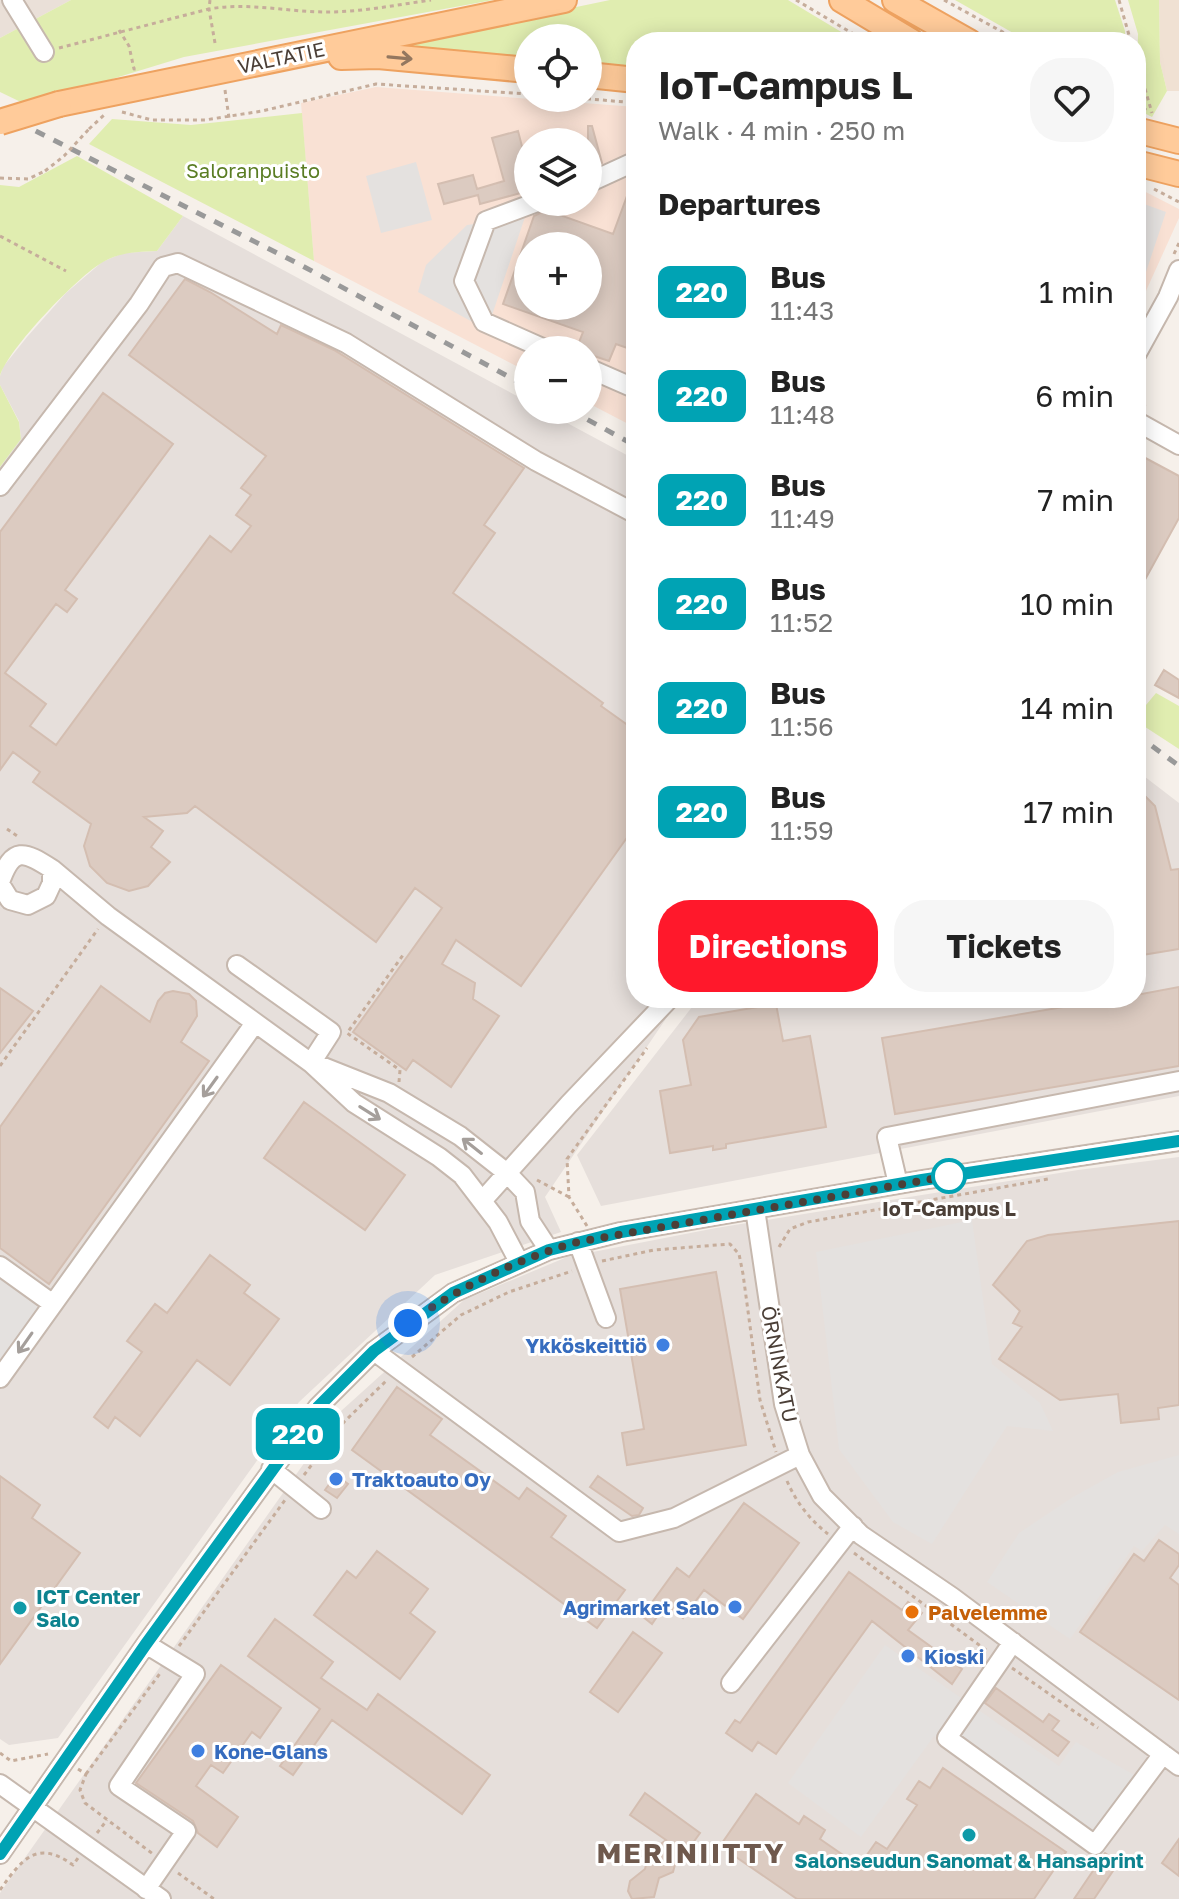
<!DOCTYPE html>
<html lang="en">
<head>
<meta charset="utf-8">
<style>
	:root { --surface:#fff; --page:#f6f6f6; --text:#222; --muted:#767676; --accent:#ff182b }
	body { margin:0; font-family:"Golos Text",sans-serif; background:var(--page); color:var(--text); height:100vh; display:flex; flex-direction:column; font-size:30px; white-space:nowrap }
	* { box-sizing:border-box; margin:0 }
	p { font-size:26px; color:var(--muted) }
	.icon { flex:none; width:44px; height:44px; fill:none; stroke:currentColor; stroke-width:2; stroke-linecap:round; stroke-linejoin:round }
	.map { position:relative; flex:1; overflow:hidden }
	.details { position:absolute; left:626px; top:32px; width:520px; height:976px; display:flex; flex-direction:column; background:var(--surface); border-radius:32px; box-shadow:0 4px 20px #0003 }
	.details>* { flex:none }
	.badge { padding:0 16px; border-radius:12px; font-size:28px; line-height:52px }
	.fabs { position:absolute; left:514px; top:24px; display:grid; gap:16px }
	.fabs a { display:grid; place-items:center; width:88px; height:88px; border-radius:50%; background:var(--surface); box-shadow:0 4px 20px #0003; font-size:40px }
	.you { position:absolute; width:40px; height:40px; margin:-20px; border:6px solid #fff; border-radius:50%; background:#1a73e8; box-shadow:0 0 0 12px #1a73e833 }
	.map>.badge { position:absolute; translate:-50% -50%; box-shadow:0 0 0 4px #fff }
	h2 { padding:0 32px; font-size:30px; line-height:72px }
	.round { display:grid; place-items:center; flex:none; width:84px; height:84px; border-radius:32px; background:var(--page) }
	.head { display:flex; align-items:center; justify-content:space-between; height:136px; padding:0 32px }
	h1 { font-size:38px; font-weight:700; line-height:60px }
	.button { display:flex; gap:16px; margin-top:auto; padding:16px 32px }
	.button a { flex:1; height:92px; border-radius:32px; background:var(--accent); color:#fff; font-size:32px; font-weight:700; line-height:92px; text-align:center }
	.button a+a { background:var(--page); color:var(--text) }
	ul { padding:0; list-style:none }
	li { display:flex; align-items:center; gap:24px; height:104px; padding:0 32px }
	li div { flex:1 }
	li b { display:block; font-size:30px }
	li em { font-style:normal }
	li .badge { min-width:88px; font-weight:700; text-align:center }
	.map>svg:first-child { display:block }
	.residential { fill:#eae0d8 }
	.commercial { fill:#f9e1d4; fill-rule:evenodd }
	.industrial { fill:#e6dfdb }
	.education { fill:#f0e1d3 }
	.green { fill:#e0edb0 }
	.parking { fill:#e4e1df }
	.building { fill:#dccbc1; stroke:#d4beb1; stroke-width:2; fill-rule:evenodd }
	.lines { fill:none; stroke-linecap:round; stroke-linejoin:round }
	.minor-casing { stroke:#c6b8ae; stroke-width:22 }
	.major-casing { stroke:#eea260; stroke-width:28 }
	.path { stroke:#c6ad9b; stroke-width:3; stroke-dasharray:4 4; stroke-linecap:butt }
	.minor { stroke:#fff; stroke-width:18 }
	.major { stroke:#ffcb9a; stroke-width:24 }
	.rail { stroke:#999; stroke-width:5; stroke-dasharray:10 10; stroke-linecap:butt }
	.major-bridge-casing { stroke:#eea260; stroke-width:28; stroke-linecap:butt }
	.path-bridge { stroke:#c6ad9b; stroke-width:3; stroke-dasharray:4 4; stroke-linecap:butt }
	.major-bridge { stroke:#ffcb9a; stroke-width:24 }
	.oneway { stroke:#93775f }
	.oneway2 { stroke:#a59f9b }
	.line-casing { stroke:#fff; stroke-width:18 }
	.line { stroke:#00a3b4; stroke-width:12 }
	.walk { stroke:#4b3f37; stroke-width:8; stroke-dasharray:0 14.4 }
	.stop-dot { fill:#fff; stroke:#00a3b4; stroke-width:4 }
	.shop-dot { fill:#3f7fe0; stroke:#fff; stroke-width:3 }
	.culture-dot { fill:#0f9aa8; stroke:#fff; stroke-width:3 }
	.food-dot { fill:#e8710a; stroke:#fff; stroke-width:3 }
	.labels { text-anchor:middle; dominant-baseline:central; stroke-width:6; stroke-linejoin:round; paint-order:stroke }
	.street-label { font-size:20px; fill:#4b3f37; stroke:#fff }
	.park-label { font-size:20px; fill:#5a7d23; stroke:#fff }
	.stop-label { font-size:20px; font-weight:bold; fill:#4b3f37; stroke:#fff }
	.shop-label { font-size:20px; font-weight:bold; fill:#366cbe; stroke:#fff; text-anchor:start }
	.culture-label { font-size:20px; font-weight:bold; fill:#0d838f; stroke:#fff; text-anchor:start }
	.food-label { font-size:20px; font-weight:bold; fill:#c56008; stroke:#fff; text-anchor:start }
	.district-label { font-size:28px; font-weight:bold; letter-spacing:2px; fill:#6f594d; stroke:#fff }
</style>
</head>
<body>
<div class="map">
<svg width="1179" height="1899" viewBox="0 0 1179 1899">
	<rect width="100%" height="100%" fill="#f6f0ea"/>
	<path class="residential" d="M0 0H71L0 38Z"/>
	<path class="commercial" d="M376 87 636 107V428L588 403V350H528V372L314 261 301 103ZM528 142H588V202H528ZM528 246H588V306H528Z
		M1136 187 1179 209V218L1136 313Z"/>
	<path class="industrial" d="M183 216 528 402V410H543L636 460V998H680L545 1197 561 1232 435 1275 299 1402 58 1738 9 1745 0 1739V467L21 439 19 421 0 385V376L3 367 27 337 66 293 102 262 123 253 157 251Z
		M1136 770 1179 803V1096L601 1206 577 1155 699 998H1136Z
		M1179 1157V1899H0V1893L341 1411 464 1300 567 1257 716 1228 1078 1170Z"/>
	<path class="education" d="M1159 0H1179V91H1167L1160 62Z"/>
	<path class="green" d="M71 0H493L184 57 27 105 0 92V38Z
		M610 0H788L858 42H636V71L588 66V38H528V61L394 45Z
		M955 0H1115L1125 31V42H1029Z
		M1128 0H1159L1160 62 1167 91 1152 117 1136 109 1138 34Z
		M302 113 314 261 89 144 112 119 191 125Z
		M77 156 183 216 157 251C138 252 120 252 103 262 79 275 7 350 0 376V185L19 187Z
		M0 385 19 422 21 439 0 467Z
		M1156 693 1179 706V749L1136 721V717Z"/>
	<path class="parking" d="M416 162 432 220 381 233 366 176Z
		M1136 201 1166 212 1136 302Z
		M525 217 487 330 418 292 426 265 467 225Z
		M972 1220 992 1364 1040 1403 1053 1431 1007 1426 932 1544 893 1522 839 1449 816 1252Z
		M0 1274 43 1305 0 1366Z
		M1179 1455V1534L1165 1525 1142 1551 1134 1546 1070 1639 987 1582 1019 1533 1073 1497 1118 1472Z
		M885 1645 1059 1766 1076 1742 1145 1781 1095 1853 934 1736 861 1837 788 1783Z"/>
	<path class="building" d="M588 126H592L602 163 588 170Z
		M518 131 525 158 528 157V191L480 204 478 195 444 204 438 184 473 175 477 189 504 181 492 138Z
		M627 196 636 199V351L616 344 609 361 588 354V350H576L583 332 503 304 534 216 546 210 613 234ZM528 246H588V306H528Z
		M185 279 210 292 277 334 281 325 334 350 524 468 484 525 495 533 453 593 603 703 601 706 636 731V825L521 986 456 940 442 964 475 983 473 999 499 1016 451 1087 413 1060 406 1070 353 1032 442 908 415 888 376 942 195 806 187 813 144 817 163 831 151 847 170 862 148 886 129 891 107 883 90 866 84 846 91 824 33 782 40 772 13 752 0 770V532L103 393 173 444 65 590 77 599 67 612 56 604 5 673 46 704 30 726 56 745 210 536 231 552 251 526 236 515 251 495 241 488 266 456 129 355Z
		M1136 453 1179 476V518L1136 596Z
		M1164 670 1179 680V698L1155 685Z
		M1136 787 1155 806 1171 870 1179 869V949L1136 956Z
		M101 986 150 1022 158 1001 165 993 173 991 189 994 196 1001 197 1016 181 1042 209 1061 49 1284 0 1248V1127Z
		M1179 987V1066L895 1114 882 1038 1116 998H1136V995Z
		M0 988 33 1011 0 1053Z
		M776 1004 783 1041 810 1036 826 1127 726 1144V1148L713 1150V1146L670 1153 660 1091 691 1085 683 1040 699 1017Z
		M304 1102 405 1175 365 1230 264 1158Z
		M1179 1221V1405L1158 1408 1159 1419 1121 1423 1118 1394 1060 1400 999 1359 1022 1327 1013 1323 1020 1311 993 1285 1027 1241 1048 1235Z
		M210 1255 250 1285 244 1293 279 1319 230 1385 197 1360 140 1436 115 1417 108 1428 94 1417 142 1352 127 1341 155 1304 167 1313Z
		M716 1272 746 1445 627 1465 622 1433 644 1429 620 1289Z
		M397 1387 442 1419 430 1435 519 1499 527 1488 566 1516 551 1537 625 1590 597 1628 352 1450Z
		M336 1475 348 1484 337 1498 325 1490Z
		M0 1476 40 1505 32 1518 80 1553 0 1664Z
		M598 1476 643 1508 639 1515 632 1516 590 1487Z
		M744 1503 799 1543 743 1619 704 1590 683 1618 665 1605 652 1624 642 1616 677 1568 689 1577Z
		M1159 1540 1179 1554V1565L1170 1578 1179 1585V1700L1080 1632 1134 1554 1144 1561Z
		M377 1551 428 1589 410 1613 435 1632 400 1679 314 1615 347 1571 356 1578Z
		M849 1572 902 1610 908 1602 922 1613 908 1630 962 1669 952 1684 872 1621 776 1754 758 1742 752 1751 726 1733 735 1720 740 1723Z
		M275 1619 333 1662 321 1678 367 1710 378 1694 490 1775 462 1814 332 1720 293 1775 280 1766 320 1709 248 1656Z
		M633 1632 662 1653 618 1712 590 1692Z
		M221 1665 281 1708 260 1738 252 1732 223 1773 211 1765 196 1786 238 1817 217 1847 198 1833 193 1821 136 1783Z
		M996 1688 1043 1722 1049 1714 1059 1721 1052 1730 1069 1742 1058 1756 985 1703Z
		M943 1768 1066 1852 1034 1899H797L720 1846 756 1794 799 1824 804 1816 825 1830 820 1839 859 1866 876 1842 887 1849 917 1805 907 1799 919 1781 930 1788Z
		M645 1793 700 1833 685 1854 679 1850 673 1872 659 1878 654 1897 632 1899 628 1891 630 1881 645 1869 649 1853 666 1840 630 1815Z
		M1179 1839V1876L1162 1863Z
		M1105 1853 1119 1862 1094 1899H1074Z"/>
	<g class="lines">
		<g class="minor-casing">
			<path id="minor" d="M12 0 44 52
				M588 183 636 161
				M537 202 486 221 464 281 484 322 547 350
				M1136 355 1168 297 1179 270
				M588 368 636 389
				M1136 421 1179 445
				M0 486 139 304 163 267 178 263 346 343 536 461 636 514
				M52 869 108 916 311 1063 354 1103 439 1157 462 1175 498 1222 519 1262
				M0 882C13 846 24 851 52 869V883L46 896 28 905 10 900 0 884
				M237 965 331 1032 311 1063
				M321 1066 389 1093 460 1136 507 1173 525 1192 530 1221 549 1250
				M898 1184 887 1137 1179 1081
				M482 1201 569 1104 670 998
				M755 1209 784 1404 800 1455 822 1496 861 1535 952 1597 1179 1766
				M578 1242 606 1318
				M0 1266 53 1304
				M374 1351 619 1532 674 1518 800 1455
				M0 1378 255 1023
				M271 1469 321 1509
				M1013 1642 947 1738 1095 1845 1163 1754
				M146 1644 195 1674 119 1786 186 1831 146 1889
				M731 1683 853 1526
				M0 1784 161 1899
				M0 1854 146 1644 318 1407 374 1351 453 1293 549 1250 621 1232 922 1180 1179 1141"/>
		</g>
		<g class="major-casing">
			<path id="major" d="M842 0 912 42
				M895 0 969 42
				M341 57 378 56 528 70
				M588 75 636 80
				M59 104 564 0
				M1136 130 1179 141
				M1136 163 1179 174"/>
		</g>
		<path class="path" d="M796 0 867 42
			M944 0 1021 42
			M1119 0 1131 42
			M119 30 129 46 134 69H136
			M215 43 209 9C248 2 287 12 326 12 361 12 396 5 431 0
			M59 48 209 9 210 0
			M1136 58 1152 113
			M225 90 229 118
			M579 98 636 103
			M1136 104 1150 112
			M122 112 152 120H205L262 111 376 84 528 94
			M89 129 104 115
			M0 178 28 179 45 171
			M1154 189 1179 202
			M0 236 66 271
			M1174 254 1179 243
			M1145 406C1138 394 1141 381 1145 367
			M7 829 20 838
			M0 1066 98 929
			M399 1082 400 1070 347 1033 403 955
			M537 1180 569 1197
			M587 1226 569 1197 567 1159 647 1048
			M779 1247 790 1229 808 1222 1048 1179
			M602 1261 654 1250 730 1244 739 1254 743 1274 760 1400 776 1452
			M412 1357 461 1315 509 1292 572 1271
			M304 1475 344 1422 386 1381
			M787 1481C796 1502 810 1520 828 1534
			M854 1553 986 1650
			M179 1646 285 1500
			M1012 1668 1098 1728
			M0 1753 11 1761 48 1754
			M78 1769 86 1774 80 1790 85 1803 153 1854
			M86 1774 161 1672
			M97 1833 107 1820
			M178 1873 214 1899
			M0 1890C22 1859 37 1839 73 1865L78 1858"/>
		<use href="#minor" class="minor"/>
		<use href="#major" class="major"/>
		<path class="rail" d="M0 113 297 263 528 387
			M570 410 636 446
			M1136 734 1179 766"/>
		<g class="major-bridge-casing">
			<path id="major-bridge" d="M0 122 59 104"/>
		</g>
		<path class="path-bridge" d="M45 171 64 156 89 129"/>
		<use href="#major-bridge" class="major-bridge"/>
	</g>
	<defs><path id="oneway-shaft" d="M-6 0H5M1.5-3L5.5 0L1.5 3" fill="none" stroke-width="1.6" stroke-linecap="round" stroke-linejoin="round" transform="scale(2)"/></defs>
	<use class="oneway" href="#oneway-shaft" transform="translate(400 58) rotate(5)"/>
	<g class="oneway2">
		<use href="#oneway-shaft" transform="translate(210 1087) rotate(126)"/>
		<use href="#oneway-shaft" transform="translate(370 1113) rotate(32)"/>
		<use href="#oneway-shaft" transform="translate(472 1146) rotate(-142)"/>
		<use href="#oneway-shaft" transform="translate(25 1343) rotate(125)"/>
	</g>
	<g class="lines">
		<g class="line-casing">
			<path id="line" d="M0 1854 146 1644 318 1407 374 1351 453 1293 549 1250 621 1232 922 1180 1179 1141"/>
		</g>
		<use href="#line" class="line"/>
		<path class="walk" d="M408 1323C461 1287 516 1259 578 1242L949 1176"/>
	</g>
	<circle class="stop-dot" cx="949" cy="1176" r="16"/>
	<g class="shop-dot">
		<circle cx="663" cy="1345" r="8"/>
		<circle cx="336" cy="1479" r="8"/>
		<circle cx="735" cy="1607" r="8"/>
		<circle cx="908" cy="1656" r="8"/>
		<circle cx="198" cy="1751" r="8"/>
	</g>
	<g class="culture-dot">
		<circle cx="20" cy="1608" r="8"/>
		<circle cx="969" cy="1835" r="8"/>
	</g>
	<circle class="food-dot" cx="912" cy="1612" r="8"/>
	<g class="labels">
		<g class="street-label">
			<text transform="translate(281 57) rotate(-12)">VALTATIE</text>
			<text transform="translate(780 1364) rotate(79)">ÖRNINKATU</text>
		</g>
		<g class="park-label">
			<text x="253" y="170">Saloranpuisto</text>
		</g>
		<g class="stop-label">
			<text x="949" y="1208">IoT-Campus L</text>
		</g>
		<g class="shop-label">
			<text x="647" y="1345" text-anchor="end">Ykköskeittiö</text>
			<text x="352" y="1479">Traktoauto Oy</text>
			<text x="719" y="1607" text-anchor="end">Agrimarket Salo</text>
			<text x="924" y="1656">Kioski</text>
			<text x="214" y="1751">Kone-Glans</text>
		</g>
		<g class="culture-label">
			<text x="36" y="1596">ICT Center<tspan x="36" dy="23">Salo</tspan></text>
			<text x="969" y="1860" text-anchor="middle">Salonseudun Sanomat &amp; Hansaprint</text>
		</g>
		<g class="food-label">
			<text x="928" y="1612">Palvelemme</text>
		</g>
		<g class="district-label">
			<text x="691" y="1852">MERINIITTY</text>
		</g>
	</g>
</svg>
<div class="fabs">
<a><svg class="icon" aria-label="locate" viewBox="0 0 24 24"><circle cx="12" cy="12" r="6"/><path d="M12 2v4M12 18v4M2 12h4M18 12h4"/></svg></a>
<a><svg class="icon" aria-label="layers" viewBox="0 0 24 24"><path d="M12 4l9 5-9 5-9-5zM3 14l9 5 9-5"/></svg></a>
<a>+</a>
<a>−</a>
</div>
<div class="you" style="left:408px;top:1323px"></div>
<b class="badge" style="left:298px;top:1434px;background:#00a3b4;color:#fff">220</b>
<section class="details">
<div class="head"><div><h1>IoT-Campus L</h1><p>Walk · 4 min · 250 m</p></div><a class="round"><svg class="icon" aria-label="heart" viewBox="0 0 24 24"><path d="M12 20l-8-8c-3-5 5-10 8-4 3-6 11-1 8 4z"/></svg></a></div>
<h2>Departures</h2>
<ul>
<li><span class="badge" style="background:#00a3b4;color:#fff">220</span><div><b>Bus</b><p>11:43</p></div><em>1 min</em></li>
<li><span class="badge" style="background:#00a3b4;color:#fff">220</span><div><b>Bus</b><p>11:48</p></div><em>6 min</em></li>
<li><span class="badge" style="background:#00a3b4;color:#fff">220</span><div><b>Bus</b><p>11:49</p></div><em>7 min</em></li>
<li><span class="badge" style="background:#00a3b4;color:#fff">220</span><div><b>Bus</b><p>11:52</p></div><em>10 min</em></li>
<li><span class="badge" style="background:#00a3b4;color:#fff">220</span><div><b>Bus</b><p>11:56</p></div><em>14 min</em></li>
<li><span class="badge" style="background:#00a3b4;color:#fff">220</span><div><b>Bus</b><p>11:59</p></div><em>17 min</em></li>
</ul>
<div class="button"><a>Directions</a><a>Tickets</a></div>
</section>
</div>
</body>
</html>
